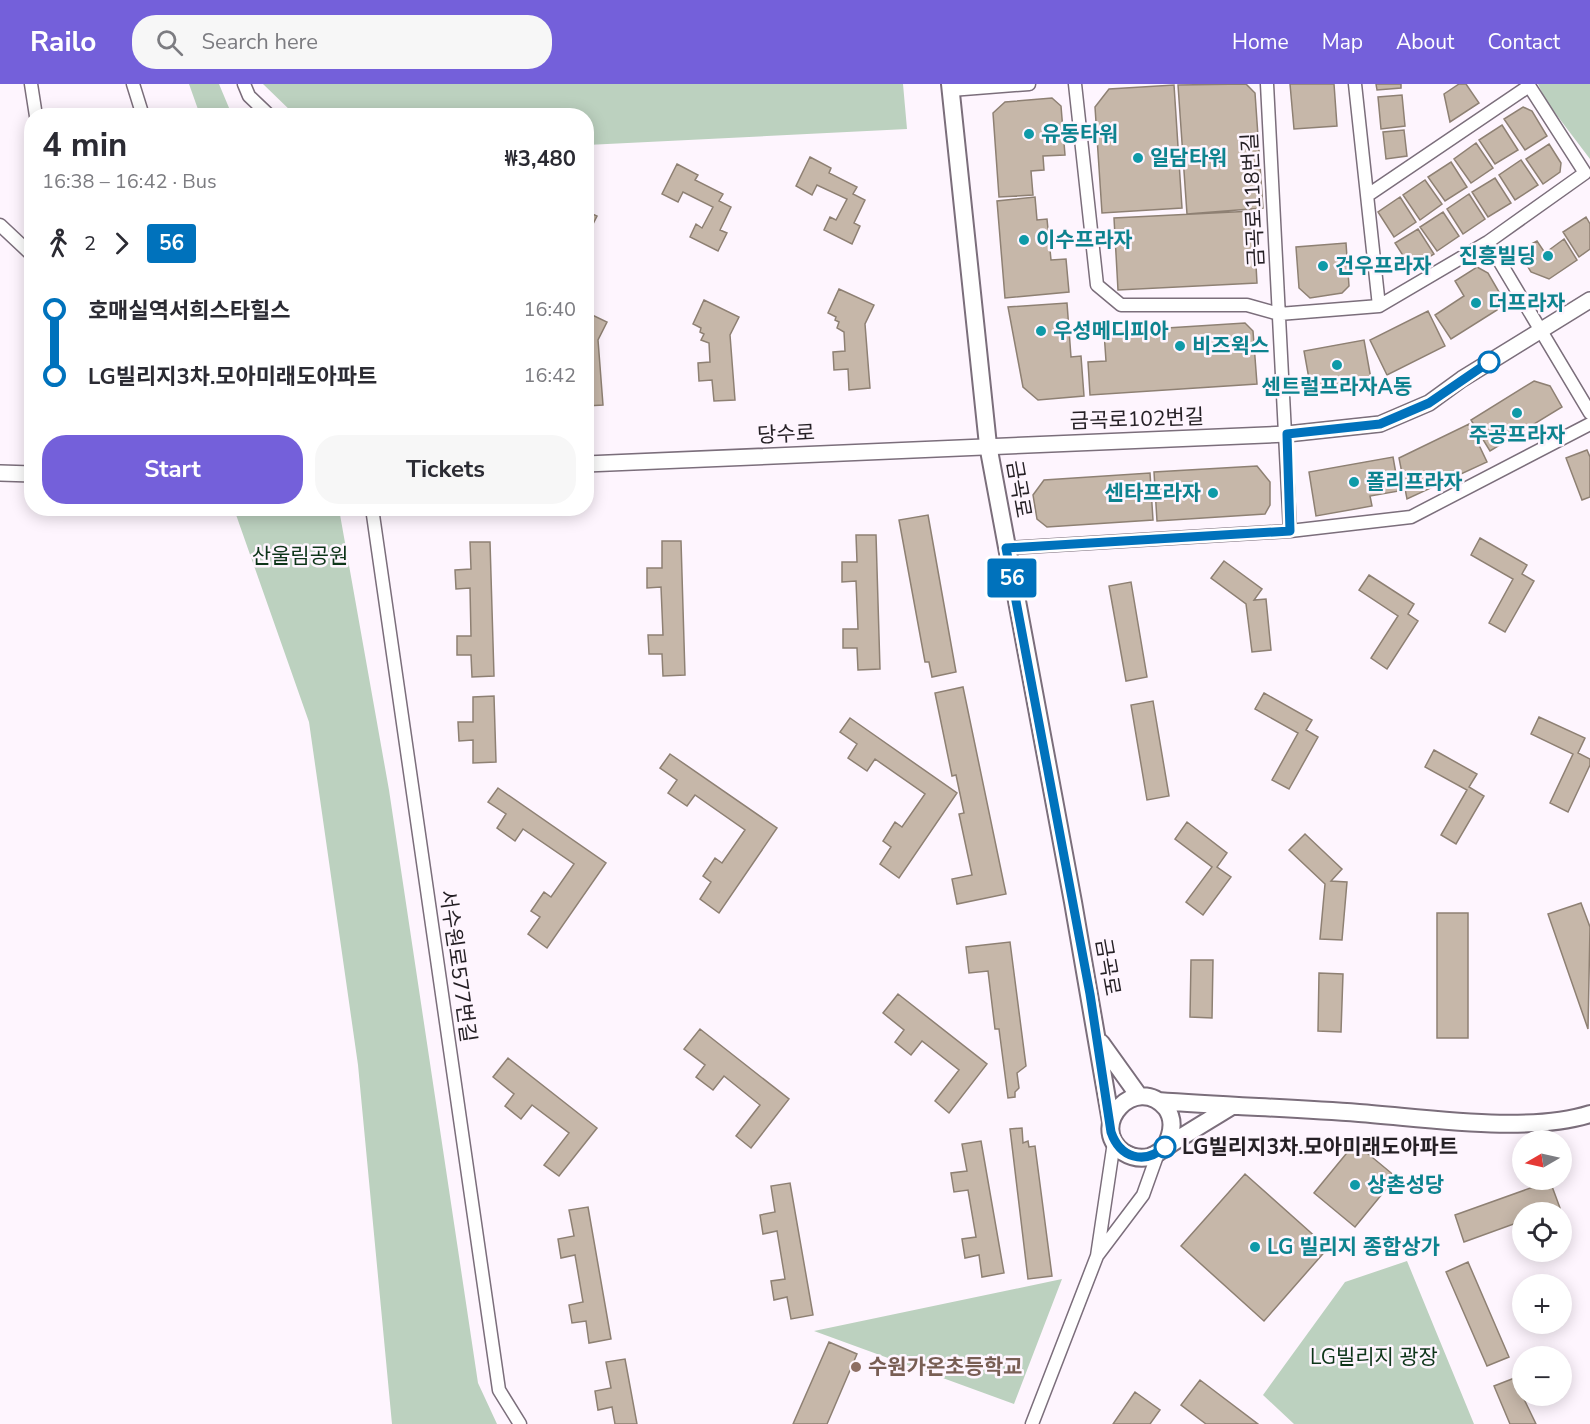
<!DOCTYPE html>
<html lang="en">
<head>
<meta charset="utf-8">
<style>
	:root { --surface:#fff; --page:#f7f7f7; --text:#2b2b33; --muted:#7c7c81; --accent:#7460da }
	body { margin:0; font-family:"Nunito Sans","Noto Sans KR",sans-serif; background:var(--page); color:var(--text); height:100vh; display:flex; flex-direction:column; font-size:22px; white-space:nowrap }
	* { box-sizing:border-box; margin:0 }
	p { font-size:20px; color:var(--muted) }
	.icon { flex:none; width:33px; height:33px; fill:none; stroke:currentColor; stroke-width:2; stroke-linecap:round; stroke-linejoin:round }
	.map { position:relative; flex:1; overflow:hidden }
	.drawer { position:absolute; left:24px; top:24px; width:570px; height:408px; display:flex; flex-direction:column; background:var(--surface); border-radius:24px; box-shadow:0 3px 15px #0003 }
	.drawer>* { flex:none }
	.badge { padding:0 12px; border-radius:4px; font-size:21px; line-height:39px }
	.needle { width:39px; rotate:261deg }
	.buttons { position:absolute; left:1512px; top:1046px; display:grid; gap:12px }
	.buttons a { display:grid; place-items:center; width:60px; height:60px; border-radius:50%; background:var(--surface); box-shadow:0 3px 15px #0003; font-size:30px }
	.map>.badge { position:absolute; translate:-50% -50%; box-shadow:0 0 0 3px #fff }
	.legs { display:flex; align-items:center; gap:9px; height:66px; padding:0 18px; font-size:20px }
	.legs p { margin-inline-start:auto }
	.summary { display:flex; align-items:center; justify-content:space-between; height:102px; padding:0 18px }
	h1 { font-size:33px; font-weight:700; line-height:45px }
	.button { display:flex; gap:12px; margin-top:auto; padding:12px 18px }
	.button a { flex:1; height:69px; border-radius:24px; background:var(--accent); color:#fff; font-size:24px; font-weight:700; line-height:69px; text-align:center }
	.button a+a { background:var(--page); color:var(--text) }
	ul { padding:0 18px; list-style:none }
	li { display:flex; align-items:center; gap:21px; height:66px; font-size:22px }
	li i { display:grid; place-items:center; width:9px; height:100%; margin:0 8px; background:currentColor }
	li i::after { content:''; width:15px; height:15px; margin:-8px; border:4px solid; border-radius:50%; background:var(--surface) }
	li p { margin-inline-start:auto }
	li:first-child i { background:linear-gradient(#0000 50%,currentColor 0) }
	li:last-child i { background:linear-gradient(currentColor 50%,#0000 0) }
	header { display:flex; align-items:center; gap:36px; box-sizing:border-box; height:84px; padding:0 30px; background:var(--accent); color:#fff }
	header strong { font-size:28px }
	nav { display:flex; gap:33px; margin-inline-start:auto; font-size:21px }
	.search { width:420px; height:54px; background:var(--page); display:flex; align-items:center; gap:15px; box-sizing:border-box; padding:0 21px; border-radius:24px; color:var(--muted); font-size:22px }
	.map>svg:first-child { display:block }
	.green { fill:#bcd1bf }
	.building { fill:#c6b7a9; stroke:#8e8073; stroke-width:1.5 }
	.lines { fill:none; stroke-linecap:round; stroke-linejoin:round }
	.minor-casing { stroke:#7b6e7b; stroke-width:15 }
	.tertiary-casing { stroke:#7b6e7b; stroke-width:18 }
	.secondary-casing { stroke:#7b6e7b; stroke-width:20 }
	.minor { stroke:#fff; stroke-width:12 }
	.tertiary { stroke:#fff; stroke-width:15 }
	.secondary { stroke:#fff; stroke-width:16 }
	.line-1-casing { stroke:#fff; stroke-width:14 }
	.line-1 { stroke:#0072bc; stroke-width:9 }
	.culture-dot { fill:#0f9aa8; stroke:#fef5fe; stroke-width:2 }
	.stop-1-dot { fill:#fff; stroke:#0072bc; stroke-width:3 }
	.education-dot { fill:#8d6e63; stroke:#fef5fe; stroke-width:2 }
	.labels { text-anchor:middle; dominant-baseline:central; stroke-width:5; stroke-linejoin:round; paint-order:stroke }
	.culture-label { font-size:21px; font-weight:bold; fill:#0d838f; stroke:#fef5fe; text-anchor:start }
	.street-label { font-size:21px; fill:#252025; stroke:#fef5fe }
	.park-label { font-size:21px; fill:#0d3519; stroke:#fef5fe }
	.stop-label { font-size:21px; font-weight:bold; fill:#252025; stroke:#fef5fe; text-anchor:start }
	.education-label { font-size:21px; font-weight:bold; fill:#785e54; stroke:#fef5fe; text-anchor:start }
</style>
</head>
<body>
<header>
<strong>Railo</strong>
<div class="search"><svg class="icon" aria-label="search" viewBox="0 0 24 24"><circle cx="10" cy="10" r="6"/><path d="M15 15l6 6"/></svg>Search here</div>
<nav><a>Home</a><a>Map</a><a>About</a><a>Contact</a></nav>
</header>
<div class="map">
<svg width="1590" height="1340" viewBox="0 0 1590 1340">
	<rect width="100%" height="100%" fill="#fef5fe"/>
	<path class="green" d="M189 0H219L232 31H200Z
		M263 0H903L907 45 587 61 586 32 295 31Z
		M1538 0H1590V75L1546 17Z
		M234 425H339L389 706 478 1299 497 1340H392L358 981 309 638Z
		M1407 1177 1474 1340H1294L1263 1311 1345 1198Z
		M1062 1195 1014 1320 814 1247Z"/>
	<path class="building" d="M1246 0 1255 9 1263 124 1187 130 1178 1Z
		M1290 0H1334L1337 42 1294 45Z
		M1376 0H1401V4L1377 6Z
		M1459 0H1466L1479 19 1450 38 1444 10Z
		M1174 1 1182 124 1102 129 1095 23 1109 5Z
		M1402 11 1405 42 1381 45 1378 13Z
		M1052 14 1061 22 1065 71 1043 72 1044 86 1031 87 1033 111 999 113 993 29 1005 18Z
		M1523 23 1532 27 1547 52 1525 66 1504 35Z
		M1502 41 1518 66 1495 80 1479 56Z
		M1404 46 1407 72 1386 75 1383 48Z
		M1476 59 1493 84 1471 99 1454 75Z
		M1549 60 1561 79 1560 88 1543 100 1526 75Z
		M810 73 831 84 829 89 857 103 853 110 865 116 854 139 860 142 852 160 824 146 830 133 836 136 847 115 817 101 812 111 796 102Z
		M1521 76 1538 101 1515 116 1499 91Z
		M1451 78 1467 103 1445 117 1428 93Z
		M677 80 698 91 695 96 723 110 719 117 731 123 720 146 727 149 718 167 690 153 696 140 702 144 713 123 683 108 678 118 662 110Z
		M1495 94 1511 119 1488 133 1472 108Z
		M1425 96 1442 120 1420 136 1403 111Z
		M1469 110 1485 135 1463 150 1447 125Z
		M1035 113 1037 136 1047 135 1051 176 1066 175 1069 208 1005 214 997 117Z
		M1400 113 1416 138 1394 153 1378 128Z
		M586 127 597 132 586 154Z
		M1253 127 1257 199 1118 206 1114 134Z
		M1443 128 1459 152 1437 167 1420 143Z
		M1586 133 1590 140V165L1579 173 1563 148Z
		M1418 145 1434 170 1411 184 1395 159Z
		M586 155 593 158 586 171Z
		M1564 155 1577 176 1549 195 1531 188 1518 167 1537 157 1545 169Z
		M1346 159 1349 202 1342 209 1310 214 1299 204 1296 163Z
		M1477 183 1488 189 1499 208 1497 226 1451 255 1435 231 1464 212 1455 197Z
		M839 205 874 221 865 240 870 304 849 306 848 285 834 286 833 268 845 267 844 248 837 244 839 238 835 236 836 233 828 229Z
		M704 216 739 233 730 251 735 316 714 317 712 296 699 297 698 279 710 278 709 259 701 256 704 250 700 248 701 244 693 240Z
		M1067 219 1071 273 1081 272 1084 312 1038 316 1023 303 1008 223Z
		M1428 227 1445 262 1387 291 1370 256Z
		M586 228 607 238 598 256 603 321 586 322Z
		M1245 239 1253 247 1257 300 1090 311 1088 278 1106 277 1104 248Z
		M1364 256 1371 295 1311 306 1304 267Z
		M1534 297 1550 302 1562 323 1490 367 1471 336Z
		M1469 340 1487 378 1407 415 1399 374Z
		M1587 366 1590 373V413L1582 416 1566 374Z
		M1393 373 1399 407 1370 412 1372 422 1316 432 1309 388Z
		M1257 382 1270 398V421L1265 430 1157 437 1154 388Z
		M1150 389 1153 436 1047 443 1037 435 1033 411 1044 396Z
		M928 431 956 588 932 593 929 578H925L899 436Z
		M856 451H876L880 585 858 586 857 564H843V545H858L856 497 842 498V478H857Z
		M1480 454 1527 481 1522 490 1534 497 1505 548 1489 539 1513 495 1471 471Z
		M662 457H681L685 591 663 592 662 570H649L648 551H663L661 503 647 504V484H662Z
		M470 458H490L494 592 472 593 471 571H457V552H471L470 504 456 505 455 486 471 485Z
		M1224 477 1262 505 1254 516 1266 515 1271 566 1252 568 1246 520 1211 494Z
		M1369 491 1414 520 1408 530 1418 537 1387 585 1371 574 1398 532 1359 506Z
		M1131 498 1147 593 1126 597 1109 502Z
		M963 603 1006 810 957 820 952 795 972 791 959 730 964 729 956 691 952 692 935 609Z
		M1264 609 1312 636 1306 646 1318 653 1289 705 1272 696 1298 649 1255 625Z
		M494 612 496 678 473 679V656L459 657 458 638H473V613Z
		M1153 617 1169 712 1147 716 1131 621Z
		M1539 633 1585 654 1578 669 1590 675V681L1568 728 1550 719 1573 670 1531 650Z
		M850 634 957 709 899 794 880 780 891 763 883 757 895 738 902 743 925 710 875 675 867 687 848 674 857 660 840 648Z
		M1434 666 1477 690 1469 703 1484 712 1456 760 1441 751 1467 706 1425 683Z
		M670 670 777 744 719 829 700 815 711 798 703 792 715 774 722 779 745 746 695 711 687 722 668 709 677 696 660 684Z
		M498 704 606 779 547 864 528 850 540 833 531 827 544 808 551 813 574 780 523 745 515 757 497 744 506 730 488 718Z
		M1187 738 1227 769 1217 783 1231 793 1203 831 1186 818 1212 783 1175 755Z
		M1305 750 1342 785 1331 797 1347 798 1342 856 1320 855 1325 800 1289 766Z
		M1581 819 1590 843 1588 945 1548 830Z
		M1437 829H1468V954H1437Z
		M1010 858 1026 982 1017 989 1019 1004 1015 1008V1013L1008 1014 999 945H995L988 887 969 889 966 863Z
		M1191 876H1213L1212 934 1190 933Z
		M1319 889 1343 890 1341 948 1318 947Z
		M898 910 987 980 949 1029 935 1017 959 986 922 957 911 971 895 958 904 946 883 929Z
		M700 945 789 1015 751 1064 736 1052 760 1021 724 992 713 1006 696 993 705 981 684 965Z
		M508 974 597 1044 559 1092 544 1081 569 1049 532 1021 521 1035 505 1022 514 1010 493 993Z
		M1022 1044 1023 1059 1028 1057 1029 1063 1035 1062 1052 1192 1028 1195 1010 1045Z
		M981 1057 1004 1189 982 1193 979 1171 965 1174 962 1155 976 1153 968 1106 954 1108 951 1089 967 1087 962 1060Z
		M1355 1059 1396 1093 1355 1143 1314 1109Z
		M1245 1090 1328 1164 1264 1237 1181 1162Z
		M1550 1097 1560 1124 1548 1128H1522V1137L1464 1158 1455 1131Z
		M790 1099 813 1231 791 1235 787 1213 774 1216 771 1197 785 1195 777 1147 763 1150 760 1131 775 1128 771 1102Z
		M588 1123 611 1255 589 1259 586 1237 572 1239 569 1221 583 1218 575 1171 561 1174 558 1155 574 1152 569 1126Z
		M1468 1178 1509 1273 1487 1282 1446 1188Z
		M829 1258 857 1270 827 1340H793Z
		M625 1275 637 1340H615L612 1323 598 1326 595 1307 611 1304 606 1278Z
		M1517 1293 1522 1311 1536 1340H1510L1494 1302Z
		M1200 1296 1258 1340H1206L1181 1321Z
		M1135 1308 1160 1326 1150 1340H1113Z"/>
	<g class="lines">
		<g class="minor-casing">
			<path id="minor" d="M31 0 36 32
				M133 0 143 32
				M244 0 249 12 270 32
				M1075 0 1097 201 1121 221H1247L1279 230 1379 222 1488 158 1585 89 1528 0
				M1267 0 1290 447
				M1355 0 1379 222
				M951 6 1029 0
				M1368 111 1529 2
				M0 141 32 171
				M1488 158 1590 329
				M372 424 499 1306 520 1340
				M1006 464 1290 447 1411 433 1590 340
				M1097 1172 1114 1058
				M1032 1340 1097 1172 1143 1111 1158 1069"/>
		</g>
		<g class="tertiary-casing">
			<path id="tertiary" d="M586 380 1287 350 1380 340 1429 319 1462 295 1590 216
				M0 389 32 390"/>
		</g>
		<g class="secondary-casing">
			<path id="secondary" d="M950 0 988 361 1073 818 1111 1038
				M1101 959 1139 1012
				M1158 1017C1225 1022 1292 1024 1359 1029 1426 1034 1527 1050 1590 1030
				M1165 1063C1172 1050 1175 1036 1166 1024 1136 989 1087 1041 1123 1068 1131 1073 1140 1075 1149 1073 1157 1071 1162 1065 1169 1061 1189 1048 1211 1035 1232 1022"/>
		</g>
		<use href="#minor" class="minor"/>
		<use href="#tertiary" class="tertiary"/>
		<use href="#secondary" class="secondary"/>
	</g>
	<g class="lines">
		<g class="line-1-casing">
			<path id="line-1" d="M1165 1063C1144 1081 1120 1074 1111 1048L1090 910 1006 464 1290 447 1287 350 1380 340 1429 319 1489 278"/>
		</g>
		<use href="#line-1" class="line-1"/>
	</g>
	<g class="culture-dot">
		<circle cx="1029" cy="50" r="6"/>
		<circle cx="1138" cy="74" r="6"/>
		<circle cx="1024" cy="156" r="6"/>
		<circle cx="1548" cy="172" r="6"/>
		<circle cx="1323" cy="182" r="6"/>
		<circle cx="1476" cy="219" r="6"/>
		<circle cx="1041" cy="247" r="6"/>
		<circle cx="1180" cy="262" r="6"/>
		<circle cx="1337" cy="281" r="6"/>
		<circle cx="1517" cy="329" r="6"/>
		<circle cx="1354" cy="398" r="6"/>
		<circle cx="1213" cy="409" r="6"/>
		<circle cx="1355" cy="1101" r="6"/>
		<circle cx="1255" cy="1163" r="6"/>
	</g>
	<g class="stop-1-dot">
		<circle cx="1489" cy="278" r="10"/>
		<circle cx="1165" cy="1063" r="10"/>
	</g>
	<circle class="education-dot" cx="856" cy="1283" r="6"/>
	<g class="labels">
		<g class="culture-label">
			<text x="1041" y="50">유동타워</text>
			<text x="1150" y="74">일담타워</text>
			<text x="1036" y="156">이수프라자</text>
			<text x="1536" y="172" text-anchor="end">진흥빌딩</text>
			<text x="1335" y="182">건우프라자</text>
			<text x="1488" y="219">더프라자</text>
			<text x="1053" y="247">우성메디피아</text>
			<text x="1192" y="262">비즈윅스</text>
			<text x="1337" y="303" text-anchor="middle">센트럴프라자A동</text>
			<text x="1517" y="351" text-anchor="middle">주공프라자</text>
			<text x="1366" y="398">폴리프라자</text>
			<text x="1201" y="409" text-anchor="end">센타프라자</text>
			<text x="1367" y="1101">상촌성당</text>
			<text x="1267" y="1163">LG 빌리지 종합상가</text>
		</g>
		<g class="street-label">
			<text transform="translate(1253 116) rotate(-93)">금곡로118번길</text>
			<text transform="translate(1137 335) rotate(-2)">금곡로102번길</text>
			<text transform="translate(786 350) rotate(-3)">당수로</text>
			<text transform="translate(1019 405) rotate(80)">금곡로</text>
			<text transform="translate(458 882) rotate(82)">서수원로577번길</text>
			<text transform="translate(1108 883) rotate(80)">금곡로</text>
		</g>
		<g class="park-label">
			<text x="300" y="472">산울림공원</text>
			<text x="1374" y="1273">LG빌리지 광장</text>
		</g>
		<g class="stop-label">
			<text x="1182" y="1063">LG빌리지3차.모아미래도아파트</text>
		</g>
		<g class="education-label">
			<text x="868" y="1283">수원가온초등학교</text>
		</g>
	</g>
</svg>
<div class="buttons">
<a><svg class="needle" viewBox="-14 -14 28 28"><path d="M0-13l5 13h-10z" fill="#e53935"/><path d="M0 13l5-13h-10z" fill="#7c7c81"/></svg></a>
<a><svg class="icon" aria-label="locate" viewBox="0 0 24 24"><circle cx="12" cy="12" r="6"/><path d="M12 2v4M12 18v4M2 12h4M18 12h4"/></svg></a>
<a>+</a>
<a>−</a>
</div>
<b class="badge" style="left:1012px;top:494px;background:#0072bc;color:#fff">56</b>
<section class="drawer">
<div class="summary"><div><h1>4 min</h1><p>16:38 – 16:42 · Bus</p></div><b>₩3,480</b></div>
<div class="legs"><svg class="icon" aria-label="walk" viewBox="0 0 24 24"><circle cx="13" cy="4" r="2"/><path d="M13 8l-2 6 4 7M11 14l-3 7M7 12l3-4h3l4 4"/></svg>2<svg class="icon" aria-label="forward" viewBox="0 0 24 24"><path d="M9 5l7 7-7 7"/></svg><b class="badge" style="background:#0072bc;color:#fff">56</b></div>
<ul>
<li><i style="color:#0072bc"></i><b>호매실역서희스타힐스</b><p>16:40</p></li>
<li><i style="color:#0072bc"></i><b>LG빌리지3차.모아미래도아파트</b><p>16:42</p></li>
</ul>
<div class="button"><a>Start</a><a>Tickets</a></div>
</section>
</div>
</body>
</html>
